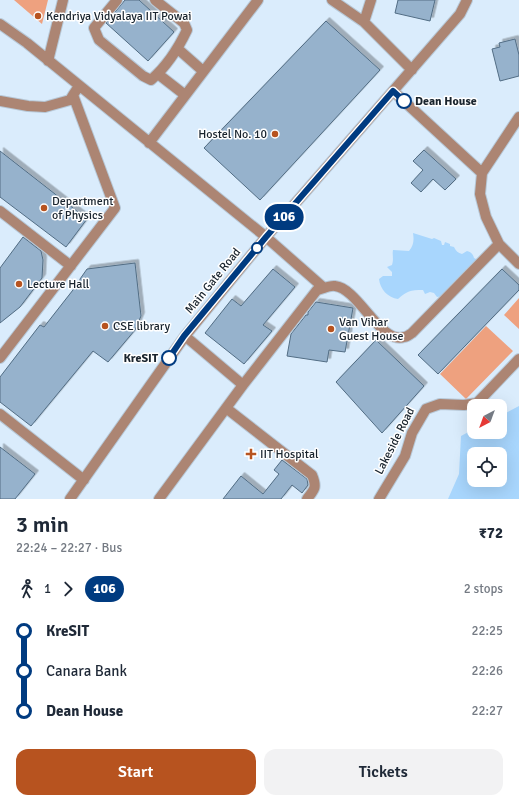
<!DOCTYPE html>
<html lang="en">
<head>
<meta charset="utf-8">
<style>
	:root { --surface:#fff; --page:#f2f2f3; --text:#1f2937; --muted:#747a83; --accent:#b7531f }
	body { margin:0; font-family:Signika,sans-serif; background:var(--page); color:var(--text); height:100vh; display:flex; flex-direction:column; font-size:15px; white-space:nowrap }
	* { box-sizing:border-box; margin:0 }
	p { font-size:13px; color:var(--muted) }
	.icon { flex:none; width:22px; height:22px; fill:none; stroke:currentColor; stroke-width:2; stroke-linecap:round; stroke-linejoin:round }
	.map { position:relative; height:499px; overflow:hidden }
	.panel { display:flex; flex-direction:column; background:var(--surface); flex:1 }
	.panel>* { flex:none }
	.badge { padding:0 8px; border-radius:13px; font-size:14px; line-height:26px }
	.needle { width:26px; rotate:221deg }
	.controls { position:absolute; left:467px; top:399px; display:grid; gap:8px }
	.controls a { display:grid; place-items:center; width:40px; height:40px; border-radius:8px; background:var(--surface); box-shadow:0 4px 16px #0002; font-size:20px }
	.map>.badge { position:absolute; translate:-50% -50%; box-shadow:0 0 0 2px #fff }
	.legs { display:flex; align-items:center; gap:6px; height:44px; padding:0 16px; font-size:13px }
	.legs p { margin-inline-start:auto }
	.headline { display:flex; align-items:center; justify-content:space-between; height:68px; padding:0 16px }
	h1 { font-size:22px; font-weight:600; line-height:30px }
	.primary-button { display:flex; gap:8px; margin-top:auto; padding:8px 16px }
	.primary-button a { flex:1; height:46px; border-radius:12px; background:var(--accent); color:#fff; font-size:16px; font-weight:600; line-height:46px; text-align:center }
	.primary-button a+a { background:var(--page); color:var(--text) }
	ul { padding:0 16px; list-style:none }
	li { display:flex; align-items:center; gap:14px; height:40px; font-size:15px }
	li i { display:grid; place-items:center; width:6px; height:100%; margin:0 5px; background:currentColor }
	li i::after { content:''; width:10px; height:10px; margin:-5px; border:3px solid; border-radius:50%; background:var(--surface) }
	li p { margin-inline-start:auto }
	li:first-child i { background:linear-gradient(#0000 50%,currentColor 0) }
	li:last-child i { background:linear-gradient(currentColor 50%,#0000 0) }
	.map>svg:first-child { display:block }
	.green { fill:#eea17f }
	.water { fill:#a8d6fd; fill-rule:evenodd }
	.building { fill:#96b2cc; stroke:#526d84; filter:url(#shadow) }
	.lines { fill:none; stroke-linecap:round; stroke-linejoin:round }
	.minor-casing { stroke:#b7c8d7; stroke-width:12 }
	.minor { stroke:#ac8573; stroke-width:10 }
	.line-1-casing { stroke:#fff; stroke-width:9 }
	.line-1 { stroke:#003b80; stroke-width:6 }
	.poi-dot { fill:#b7531f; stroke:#fff; stroke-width:1.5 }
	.stop-1-dot { fill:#fff; stroke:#003b80; stroke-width:2 }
	.labels { text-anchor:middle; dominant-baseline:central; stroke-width:3; stroke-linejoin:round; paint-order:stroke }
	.poi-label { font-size:12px; fill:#19242e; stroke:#fff; text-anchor:start }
	.stop-label { font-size:12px; font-weight:bold; fill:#19242e; stroke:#fff; text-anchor:start }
	.street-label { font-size:12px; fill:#19242e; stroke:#fff }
</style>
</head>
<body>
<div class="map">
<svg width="519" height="499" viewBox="0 0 519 499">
	<defs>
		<filter id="shadow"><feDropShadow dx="3.5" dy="-3.5" stdDeviation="0" flood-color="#0004"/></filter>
	</defs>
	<rect width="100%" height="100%" fill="#daecfc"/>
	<path class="green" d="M14 0H48L42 24Z
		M519 298V329L504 315Z
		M486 326 513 351 466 399 440 374Z"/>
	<path class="water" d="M413 233 432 239 434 238 441 241 442 245H444L445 242 450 244V246L454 247C456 251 458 253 462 254L467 251C471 252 473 254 474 258L478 260 469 269 467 268 465 274 442 296 437 297 434 293 430 292 425 294 423 290C410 290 407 291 398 299 388 298 380 289 379 279L383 276H392V272L387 267 392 265C394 259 392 255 393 250L409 251C414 245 414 240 413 233Z
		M519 406V499H448L459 474 461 436 474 429V432H500V416ZM474 454H500V480H474Z"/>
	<path class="building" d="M125 0H139L174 32 148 61 106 23Z
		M398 0H435L430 21 395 13Z
		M326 21 380 70 260 200 204 148Z
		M515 39 519 55V76L500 81 492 49 500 47 499 43Z
		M424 150 456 179 445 190 433 179 421 192 411 183 423 170 413 161Z
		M0 151 87 219 66 247 0 197Z
		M23 237 41 251 43 260 42 278 20 307 0 323V268Z
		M135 263 141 316 135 330 108 362 93 351 31 426 0 402V377L40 325 44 327 80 281V279L87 269Z
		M273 269 295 287 263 325 272 331 244 364 205 333 232 299 241 306Z
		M502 269 519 285V290L438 374 418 355Z
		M316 302 353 308 345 352 329 350 327 362 287 356 291 334 306 315H308V312Z
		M376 340 424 386 382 433 336 382Z
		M0 447 35 474 15 499H0Z
		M282 460 307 479 308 485 302 493 292 485 281 499H223L241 476 263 494 279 474 274 470Z"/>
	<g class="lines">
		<g class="minor-casing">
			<path id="minor" d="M117 0 94 28 99 40 143 76 151 80C167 66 178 49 187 30L184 23 155 0
				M332 0 364 22 412 70
				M364 22 371 0
				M0 24 27 43 266 237 324 288
				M178 49 203 71
				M48 61 63 0
				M158 74 185 95
				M393 91 482 173 480 194 486 217 499 244 519 264
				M0 101 28 106 45 107 70 100 73 95
				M149 143 258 0
				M482 173 519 117
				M0 211 71 266
				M185 336 243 385
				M0 358 115 208 73 95 79 86
				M226 408 312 475C317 487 315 489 307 499
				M0 414 84 480
				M70 499 185 336 266 237 460 14 467 0
				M159 499 243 385 317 290C322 289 330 285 335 286 358 288 381 345 404 337 407 337 410 334 412 333L499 244
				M379 499 405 456 412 433 426 409 440 404 464 405 477 403 519 359"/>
		</g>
		<use href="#minor" class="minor"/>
	</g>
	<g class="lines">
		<g class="line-1-casing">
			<path id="line-1" d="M169 358 184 336 266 237 393 91 404 101"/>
		</g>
		<use href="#line-1" class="line-1"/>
	</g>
	<g class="poi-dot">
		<circle cx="38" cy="16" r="4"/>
		<circle cx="275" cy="134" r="4"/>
		<circle cx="44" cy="208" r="4"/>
		<circle cx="19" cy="284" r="4"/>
		<circle cx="105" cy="326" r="4"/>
		<circle cx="331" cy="329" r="4"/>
		<path d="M249 448h4v4h4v4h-4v4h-4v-4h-4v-4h4z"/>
	</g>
	<g class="stop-1-dot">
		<circle cx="404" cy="101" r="7"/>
		<circle cx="257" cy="248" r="5"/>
		<circle cx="169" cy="358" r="7"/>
	</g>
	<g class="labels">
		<g class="poi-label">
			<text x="46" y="16">Kendriya Vidyalaya IIT Powai</text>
			<text x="267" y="134" text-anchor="end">Hostel No. 10</text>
			<text x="52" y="201">Department<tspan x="52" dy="14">of Physics</tspan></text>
			<text x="27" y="284">Lecture Hall</text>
			<text x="339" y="322">Van Vihar<tspan x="339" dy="14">Guest House</tspan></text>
			<text x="113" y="326">CSE library</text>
			<text x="260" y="454">IIT Hospital</text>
		</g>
		<g class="stop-label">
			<text x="415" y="101">Dean House</text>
			<text x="158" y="358" text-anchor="end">KreSIT</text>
		</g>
		<g class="street-label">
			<text transform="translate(213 281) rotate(-51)">Main Gate Road</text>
			<text transform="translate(395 441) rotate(-63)">Lakeside Road</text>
		</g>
	</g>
</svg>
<div class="controls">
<a><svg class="needle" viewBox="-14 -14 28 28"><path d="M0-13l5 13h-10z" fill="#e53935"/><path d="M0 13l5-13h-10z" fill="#747a83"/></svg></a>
<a><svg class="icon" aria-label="locate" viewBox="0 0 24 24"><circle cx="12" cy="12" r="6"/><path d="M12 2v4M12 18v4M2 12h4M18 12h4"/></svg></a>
</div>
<b class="badge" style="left:284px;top:217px;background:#003b80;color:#fff">106</b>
</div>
<section class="panel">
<div class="headline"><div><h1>3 min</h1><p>22:24 – 22:27 · Bus</p></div><b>₹72</b></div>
<div class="legs"><svg class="icon" aria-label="walk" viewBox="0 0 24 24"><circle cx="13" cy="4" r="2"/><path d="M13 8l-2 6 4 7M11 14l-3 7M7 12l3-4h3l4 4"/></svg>1<svg class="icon" aria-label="forward" viewBox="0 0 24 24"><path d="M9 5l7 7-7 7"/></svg><b class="badge" style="background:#003b80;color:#fff">106</b><p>2 stops</p></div>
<ul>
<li><i style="color:#003b80"></i><b>KreSIT</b><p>22:25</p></li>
<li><i style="color:#003b80"></i><span>Canara Bank</span><p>22:26</p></li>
<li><i style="color:#003b80"></i><b>Dean House</b><p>22:27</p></li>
</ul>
<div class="primary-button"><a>Start</a><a>Tickets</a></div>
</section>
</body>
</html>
